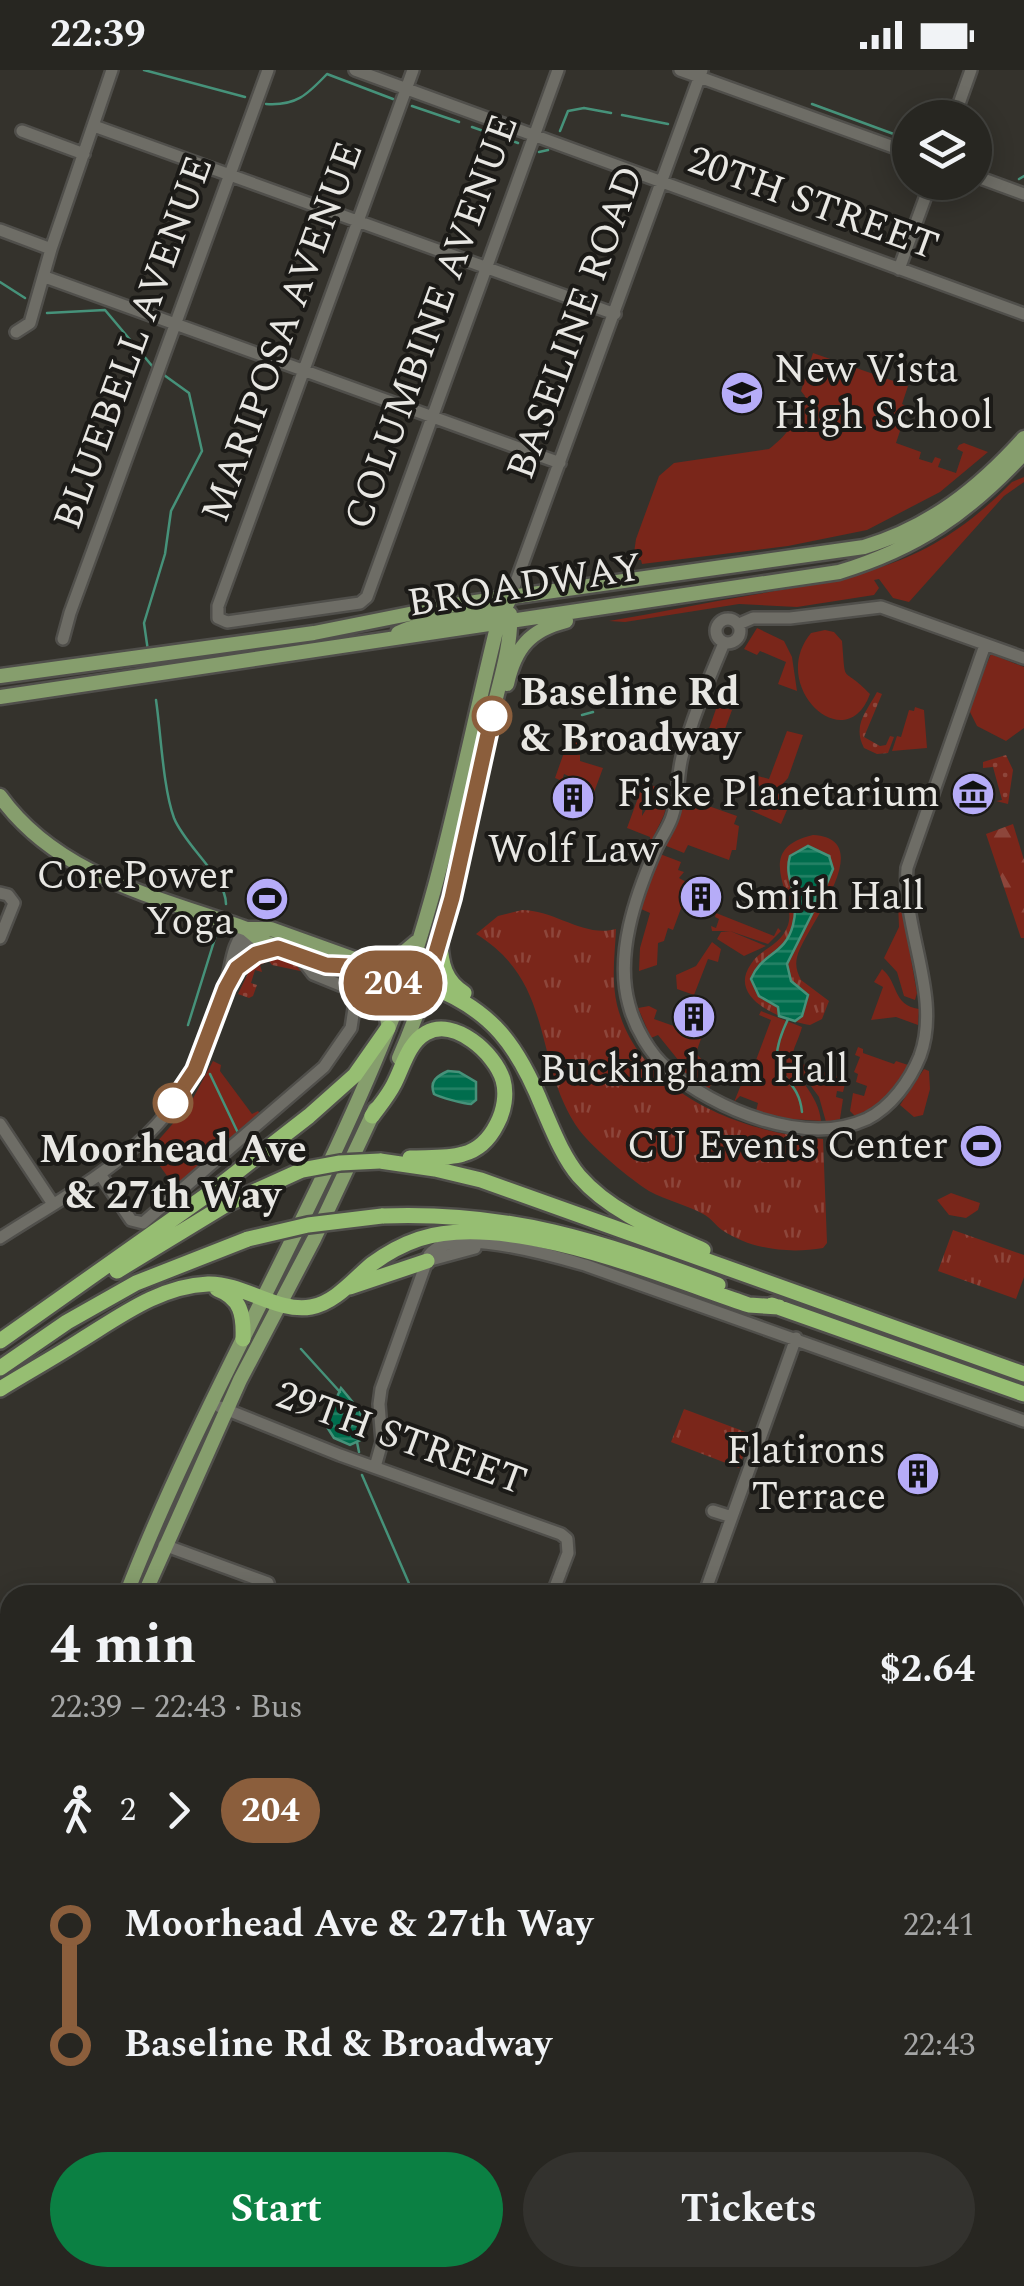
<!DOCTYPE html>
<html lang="en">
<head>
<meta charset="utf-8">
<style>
	:root { --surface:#272621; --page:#33322e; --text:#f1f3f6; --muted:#a4a5a5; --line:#43433f; --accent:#0b8043 }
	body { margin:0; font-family:Spectral,serif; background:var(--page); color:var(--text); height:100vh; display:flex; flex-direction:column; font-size:38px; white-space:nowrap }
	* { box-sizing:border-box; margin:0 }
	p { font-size:32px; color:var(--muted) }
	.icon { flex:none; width:55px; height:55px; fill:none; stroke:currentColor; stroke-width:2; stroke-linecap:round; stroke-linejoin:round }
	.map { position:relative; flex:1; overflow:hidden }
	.side { position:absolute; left:0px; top:1515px; width:1025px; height:702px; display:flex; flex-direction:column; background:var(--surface); border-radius:30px 30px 0 0; box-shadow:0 5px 25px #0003,0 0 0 2px var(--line) }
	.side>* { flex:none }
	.badge { padding:0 20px; border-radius:32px; font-size:35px; line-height:65px }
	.controls { position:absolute; left:892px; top:30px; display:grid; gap:20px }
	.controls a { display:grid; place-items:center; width:100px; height:100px; border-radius:50%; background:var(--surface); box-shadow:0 5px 25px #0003,0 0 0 2px var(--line); font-size:50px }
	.map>.badge { position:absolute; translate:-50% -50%; box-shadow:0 0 0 5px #fff }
	.legs { display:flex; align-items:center; gap:15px; height:110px; padding:0 50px; font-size:32px }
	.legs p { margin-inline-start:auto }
	.overview { display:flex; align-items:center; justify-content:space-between; height:170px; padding:0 50px }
	h1 { font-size:55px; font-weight:700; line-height:75px }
	.primary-button { display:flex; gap:20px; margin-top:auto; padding:20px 50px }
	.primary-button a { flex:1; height:115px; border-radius:60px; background:var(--accent); color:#fff; font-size:40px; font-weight:700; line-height:115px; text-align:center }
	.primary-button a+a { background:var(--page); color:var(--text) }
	ul { padding:0 50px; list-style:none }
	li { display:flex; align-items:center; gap:35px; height:120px; font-size:38px }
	li i { display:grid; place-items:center; width:15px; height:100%; margin:0 12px; background:currentColor }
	li i::after { content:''; width:25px; height:25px; margin:-12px; border:8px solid; border-radius:50%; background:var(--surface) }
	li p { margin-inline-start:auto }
	li:first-child i { background:linear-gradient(#0000 50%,currentColor 0) }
	li:last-child i { background:linear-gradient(currentColor 50%,#0000 0) }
	.status { display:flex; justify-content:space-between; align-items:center; height:70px; padding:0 50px; background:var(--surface); direction:ltr }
	.status svg { height:28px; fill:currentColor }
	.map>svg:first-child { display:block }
	.grass { fill:#7a261a }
	.forest { fill:url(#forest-firs) }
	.park { fill:url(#park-tufts) }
	.garden { fill:url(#garden-dots) }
	.water { fill:url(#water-rules); stroke:#46927a; stroke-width:2.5 }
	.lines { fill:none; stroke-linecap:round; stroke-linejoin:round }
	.stream { stroke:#46927a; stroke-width:2.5 }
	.minor-casing { stroke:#504f4b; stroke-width:16 }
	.major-casing { stroke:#504f4b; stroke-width:19 }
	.highway-casing { stroke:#504f4b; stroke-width:20 }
	.minor { stroke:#6e6d66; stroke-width:11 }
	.major { stroke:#869e6d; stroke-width:14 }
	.highway { stroke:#96be72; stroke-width:15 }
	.highway-bridge-casing { stroke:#504f4b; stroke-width:20; stroke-linecap:butt }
	.highway-bridge { stroke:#96be72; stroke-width:15 }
	.line-1-casing { stroke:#fff; stroke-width:22 }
	.line-1 { stroke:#8b5e3c; stroke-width:15 }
	.stop-1-dot { fill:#fff; stroke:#8b5e3c; stroke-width:5 }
	.labels { text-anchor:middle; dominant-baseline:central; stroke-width:8; stroke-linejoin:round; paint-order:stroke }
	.street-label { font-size:40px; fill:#e8e7e3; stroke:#1b1a17 }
	.poi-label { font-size:40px; fill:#e8e7e3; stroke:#1b1a17; text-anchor:end }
	.stop-label { font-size:40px; font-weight:bold; fill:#e8e7e3; stroke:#1b1a17; text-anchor:start }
</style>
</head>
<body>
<div class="status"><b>22:39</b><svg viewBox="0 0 49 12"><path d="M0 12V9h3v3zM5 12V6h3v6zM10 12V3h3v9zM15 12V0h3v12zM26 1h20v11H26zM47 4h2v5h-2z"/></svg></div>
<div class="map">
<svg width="1024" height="2216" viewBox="0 0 1024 2216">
	<defs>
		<pattern id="forest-firs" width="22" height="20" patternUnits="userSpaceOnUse" patternTransform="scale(2.5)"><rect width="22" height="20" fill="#7a261a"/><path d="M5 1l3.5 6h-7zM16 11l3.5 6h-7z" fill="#8d463b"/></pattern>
		<pattern id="park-tufts" width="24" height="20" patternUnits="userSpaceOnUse" patternTransform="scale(2.5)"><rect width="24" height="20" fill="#7a261a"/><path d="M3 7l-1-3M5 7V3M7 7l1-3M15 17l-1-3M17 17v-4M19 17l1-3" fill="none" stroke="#8d463b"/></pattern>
		<pattern id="garden-dots" width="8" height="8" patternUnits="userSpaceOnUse" patternTransform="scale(2.5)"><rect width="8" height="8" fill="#7a261a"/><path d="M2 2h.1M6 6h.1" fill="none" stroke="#8d463b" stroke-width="1.8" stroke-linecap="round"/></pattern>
		<pattern id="water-rules" width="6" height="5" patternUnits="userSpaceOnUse" patternTransform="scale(2.5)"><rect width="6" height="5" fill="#006d4d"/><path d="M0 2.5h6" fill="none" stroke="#258266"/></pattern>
	</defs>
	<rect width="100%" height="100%" fill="#34322c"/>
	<path class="grass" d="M813 283 908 316 902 334 908 337 896 373 921 382 919 389 932 393 935 387 941 389 938 397 956 403 963 382 957 379 959 375 964 373 988 382 940 422 867 460 788 476 642 494 641 490H633L636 469 659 406 674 393 769 379C789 364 797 349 805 326L801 321Z
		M1024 407V412L1004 426 909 532 893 528 879 509 874 510 879 518 874 525 797 537 739 534 625 552 609 551C657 543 704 533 752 525 863 506 930 496 1012 412Z
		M757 558 784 571 792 587 797 621 778 614 786 592 760 581 757 585 744 579Z
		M825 560 834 562 842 571C846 619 841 593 870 624 846 690 767 616 811 563Z
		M991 584 1024 597V658L1006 671 977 656 968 638Z
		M717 636 732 640 717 681 703 676Z
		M915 637 924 640 927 678 892 681 897 666 901 667 909 640 914 641Z
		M573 657 591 664 586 680 580 683V691L603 698 593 725 579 720 578 710 564 704 562 711 555 708Z
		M787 661 803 665 788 708 779 718 762 719 757 713 758 706 769 709Z
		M643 714 648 715 644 725 651 715 658 718 643 738V726L642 746 659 718 670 723 664 745 651 772 650 767 627 758Z
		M780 724 787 740 781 754 748 739 755 729Z
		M683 727 737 746 734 754 739 756 736 780H732L729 790 688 775 684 783 664 775Z
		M660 784 681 792 678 800 684 802 679 808 690 814 673 860 668 858 664 871 658 873 657 895 639 901 640 878 650 843 641 839Z
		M898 832H901L917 923 915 930 904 926 897 902 884 888 899 857Z
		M716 843 774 866 778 858 781 861 768 874 730 861 766 876 744 886 717 869 721 862 730 861H712L711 856 716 858 719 849 715 847Z
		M712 872 721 879 718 892 708 889 694 925 677 919 676 905 696 896Z
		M882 899C899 913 892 935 919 939L918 955 896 947 871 950 883 917 874 912Z
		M649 936 657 940 654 949 702 966 696 983 715 1005 709 1019 675 997 679 991 658 965 651 968 638 938Z
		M761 941 802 957C800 967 792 979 792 990 792 1004 819 1024 821 1051L790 1049 756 1041 758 1033 740 1026 734 1032 743 1010 750 1006 771 950 759 945Z
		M858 977 863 979V983L894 994 896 991 908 995 907 1001 880 1034 855 1046 850 1041 853 1023 864 1026 867 1016 856 1012 858 1004 854 1002 860 987 855 985Z
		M213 991 221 995 220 1001 252 1044 258 1041 262 1046 178 1121 149 1081 190 1034Z
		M797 992 846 1010 843 1022 837 1021 836 1027 843 1029 840 1049 826 1052 819 1027 797 997Z
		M924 999 929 1001 930 1019 923 1045 914 1047 900 1035Z
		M951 1123 980 1133 978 1140 966 1148 949 1145 937 1130Z"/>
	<path class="forest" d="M1013 754 1024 790V868H1021L986 764Z"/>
	<path class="park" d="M813 765C881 769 804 859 797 887 795 896 797 902 801 910L829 931 822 949 810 955C784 951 726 929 751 894 761 878 781 876 788 855 798 825 750 780 813 765Z
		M522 840C555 840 584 868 616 859 615 884 611 909 617 935 639 1023 741 1063 823 1069L827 1173 823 1178C788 1184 750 1179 722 1160 716 1156 712 1149 705 1145 688 1135 667 1131 649 1121 630 1109 594 1079 580 1061 532 995 557 913 476 864L498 846Z
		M953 1160 1024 1185V1207L1016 1229 938 1201Z
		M684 1339 751 1364 739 1398 671 1372Z
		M881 2208H985L982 2216H872L873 2212 879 2213Z"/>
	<path class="garden" d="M877 622 882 624 864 667 880 676 886 675 890 666 894 667 888 683 877 684 864 678C852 655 867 641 877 622Z
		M1006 685 1013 700 1008 734 996 731 1002 730 993 697 983 698V692Z
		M263 889H280L303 898 305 902 272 895 269 891 260 895 262 902 255 900 251 913 257 915 253 926 249 928 238 924 251 897Z"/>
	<path class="water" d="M808 776 829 786 833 799 825 818H817L814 840 787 894 791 911 808 925 802 946 795 951 779 946 778 937 759 926 751 909C762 882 785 886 793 855 801 824 783 810 790 786Z
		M448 1001 459 1002 476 1012V1030L471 1034C464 1034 439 1027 434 1024 429 1011 437 1006 448 1001Z
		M341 1318 360 1341 365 1368 350 1375 334 1368 325 1354Z"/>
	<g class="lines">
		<path class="stream" d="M144 0 245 27
			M266 34C296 36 307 25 327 4L393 29
			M812 34 910 70
			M412 36 459 52
			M622 45 668 54
			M472 57 518 73
			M560 61 568 41 584 38 611 43
			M539 82 548 80
			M1019 109 1024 106
			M0 212 25 228
			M47 243 105 240 153 297
			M148 581 144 553 165 484 171 441 202 381 189 323 164 305
			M156 630C161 664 163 718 174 748 185 776 226 807 226 834
			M582 645 593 642
			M788 949C758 1012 798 999 802 1042
			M188 955 216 865
			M210 1004 239 1065
			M301 1279 340 1322
			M346 1339 352 1355
			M357 1372 359 1382
			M362 1405 414 1525
			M617 2216 619 2208"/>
		<g class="minor-casing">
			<path id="minor" d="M355 0 1024 244
				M413 0 218 536V548L227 552 360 533 367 527 558 0
				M680 0 910 83
				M954 48 971 0
				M94 56 615 244
				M22 61 84 84
				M975 106 1024 124
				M0 160 51 179
				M899 199 931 112
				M45 207 560 393
				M16 262 30 253 51 179 112 0
				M510 528 702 0
				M716 561a12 12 0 1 1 24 0a12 12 0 1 1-24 0Z
				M739 554 753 548H790L881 537 1024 588
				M63 569 70 543 268 0
				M724 573C709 609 692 648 682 687 677 706 679 728 672 747 668 759 660 769 655 781 635 827 615 885 629 935 635 958 650 984 668 999 715 1040 806 1077 867 1049 891 1037 910 1011 920 986 942 927 902 859 907 798L985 575
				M0 823 8 825 14 833 0 868
				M238 898 247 874V859
				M0 1054 53 1134
				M100 1104 131 1150 143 1153 324 997 351 958 355 932 345 917 313 904 300 887
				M0 1168C71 1122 155 1081 194 1001 207 975 218 943 226 915 232 895 231 874 247 859
				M427 1191 475 1178
				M220 1337 340 1385 561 1464 567 1469 568 1483 552 1525
				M375 1397 382 1372 379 1334 381 1319 429 1185C450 1155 554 1186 585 1195L1024 1351
				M713 1441 732 1447
				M164 1475 268 1513 271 1525
				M704 1525 796 1268
				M0 1594 10 1597
				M1015 1603 1024 1599
				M0 1611 10 1614
				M1015 1814 1024 1817
				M0 2012 10 1985
				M0 2032 10 2035
				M1015 2141 1024 2145
				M0 2151 10 2154
				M157 2208 180 2216
				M485 2208 508 2216
				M454 2216 458 2208
				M672 2216 675 2208
				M789 2216 792 2208"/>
		</g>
		<g class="major-casing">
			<path id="major" d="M398 563C429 548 480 553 505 532
				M0 606 314 563 454 535 864 477C930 457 978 419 1024 368
				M507 614C515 578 530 560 566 551
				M0 627 839 502C918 478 968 443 1024 383
				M0 726C58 807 158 827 247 859L260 870 314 891 332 897 350 896 424 924
				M247 859H271L360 891
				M374 896 397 888 416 872
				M237 898 255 885 278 878
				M352 905C375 914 384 929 388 953
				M399 988C446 881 468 763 491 649 498 616 512 577 510 544
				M126 1525C201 1332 310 1154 387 962 440 830 464 690 498 553L510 528
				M144 1525 240 1310 314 1169 375 1039
				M0 1876 10 1848
				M0 1923 10 1895
				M1015 1957 1024 1958
				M1015 2177 1024 2158
				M997 2216 1001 2208
				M1021 2216 1024 2198"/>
		</g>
		<g class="highway-casing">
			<path id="highway" d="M440 873C441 894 445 911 464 923
				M427 915C492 939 518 976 543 1038 553 1061 563 1087 579 1106 611 1143 660 1161 703 1180
				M372 1046C380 1035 388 1026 394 1014 403 997 408 973 426 963 454 947 495 983 503 1010 507 1024 504 1041 497 1054 490 1068 479 1080 463 1084 447 1089 427 1087 410 1088
				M380 1091 435 1099 481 1110 1024 1304
				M382 1146C511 1141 599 1171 718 1215
				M117 1201 227 1134 302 1100
				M350 1217 427 1191
				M217 1219C241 1228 244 1245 243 1269
				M772 1235 1024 1324
				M0 1271 214 1120 309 1046 355 1005 388 958
				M0 1298 67 1252 136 1213 248 1169
				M0 1319C26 1303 53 1288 78 1272 119 1247 159 1216 208 1214 243 1213 277 1243 311 1237 335 1233 354 1209 372 1194 387 1183 401 1175 419 1169 507 1140 662 1206 749 1235L779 1237"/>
		</g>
		<use href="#minor" class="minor"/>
		<use href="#major" class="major"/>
		<use href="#highway" class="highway"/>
		<g class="highway-bridge-casing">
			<path id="highway-bridge" d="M302 1100 340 1093 380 1091
				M248 1169 308 1155 382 1146"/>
		</g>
		<use href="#highway-bridge" class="highway-bridge"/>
	</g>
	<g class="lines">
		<g class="line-1-casing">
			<path id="line-1" d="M173 1033 195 1000 226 918 237 898 256 884 278 878 326 895 350 896 424 924 452 828 492 646"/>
		</g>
		<use href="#line-1" class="line-1"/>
	</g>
	<defs>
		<g id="school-disc" transform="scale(2.25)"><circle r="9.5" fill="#b6acf8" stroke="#1b1a17"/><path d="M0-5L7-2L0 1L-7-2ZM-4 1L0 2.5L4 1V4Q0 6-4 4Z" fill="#111"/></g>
		<g id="museum-disc" transform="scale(2.25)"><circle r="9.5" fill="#b6acf8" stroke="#1b1a17"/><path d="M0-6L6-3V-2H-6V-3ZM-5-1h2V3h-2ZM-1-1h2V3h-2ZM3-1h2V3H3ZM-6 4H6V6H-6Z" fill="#111"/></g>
		<g id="building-disc" transform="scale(2.25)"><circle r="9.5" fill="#b6acf8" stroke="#1b1a17"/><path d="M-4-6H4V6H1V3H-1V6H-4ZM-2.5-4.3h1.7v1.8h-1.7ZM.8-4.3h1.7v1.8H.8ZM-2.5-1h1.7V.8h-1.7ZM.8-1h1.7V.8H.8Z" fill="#111"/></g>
		<g id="stadium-disc" transform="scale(2.25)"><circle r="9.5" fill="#b6acf8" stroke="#1b1a17"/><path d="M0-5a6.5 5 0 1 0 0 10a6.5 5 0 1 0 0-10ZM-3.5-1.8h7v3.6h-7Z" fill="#111"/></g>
	</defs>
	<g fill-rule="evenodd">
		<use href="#school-disc" x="742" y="323"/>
		<use href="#museum-disc" x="973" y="724"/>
		<use href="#building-disc" x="573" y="728"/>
		<use href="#building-disc" x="701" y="827"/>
		<use href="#stadium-disc" x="267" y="829"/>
		<use href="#building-disc" x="694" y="947"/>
		<use href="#stadium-disc" x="981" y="1076"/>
		<use href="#building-disc" x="918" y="1404"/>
	</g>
	<g class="stop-1-dot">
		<circle cx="492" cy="646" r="18"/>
		<circle cx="173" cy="1033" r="18"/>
	</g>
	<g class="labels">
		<g class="street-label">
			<text transform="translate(813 134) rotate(20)">20TH STREET</text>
			<text transform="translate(432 252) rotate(-70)">COLUMBINE AVENUE</text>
			<text transform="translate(576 253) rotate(-70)">BASELINE ROAD</text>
			<text transform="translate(283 262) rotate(-70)">MARIPOSA AVENUE</text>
			<text transform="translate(134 273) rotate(-70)">BLUEBELL AVENUE</text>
			<text transform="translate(525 516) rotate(-9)">BROADWAY</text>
			<text transform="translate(401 1369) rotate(20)">29TH STREET</text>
		</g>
		<g class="poi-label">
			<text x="774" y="300" text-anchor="start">New Vista<tspan x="774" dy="46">High School</tspan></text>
			<text x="940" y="724">Fiske Planetarium</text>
			<text x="573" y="780" text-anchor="middle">Wolf Law</text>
			<text x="234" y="806">CorePower<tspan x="234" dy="46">Yoga</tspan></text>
			<text x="734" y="827" text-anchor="start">Smith Hall</text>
			<text x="694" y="1000" text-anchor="middle">Buckingham Hall</text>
			<text x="948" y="1076">CU Events Center</text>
			<text x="886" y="1381">Flatirons<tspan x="886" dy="46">Terrace</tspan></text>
		</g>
		<g class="stop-label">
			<text x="520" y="623">Baseline Rd<tspan x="520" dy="46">&amp; Broadway</tspan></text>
			<text x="173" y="1080" text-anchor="middle">Moorhead Ave<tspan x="173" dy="46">&amp; 27th Way</tspan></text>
		</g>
	</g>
</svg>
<div class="controls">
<a><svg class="icon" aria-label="layers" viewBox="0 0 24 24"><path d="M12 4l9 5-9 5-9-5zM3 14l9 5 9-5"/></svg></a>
</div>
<b class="badge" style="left:393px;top:913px;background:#8b5e3c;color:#fff">204</b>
<section class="side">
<div class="overview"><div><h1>4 min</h1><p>22:39 – 22:43 · Bus</p></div><b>$2.64</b></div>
<div class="legs"><svg class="icon" aria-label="walk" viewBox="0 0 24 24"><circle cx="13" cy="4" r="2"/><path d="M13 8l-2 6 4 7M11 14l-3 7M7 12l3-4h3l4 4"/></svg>2<svg class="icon" aria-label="forward" viewBox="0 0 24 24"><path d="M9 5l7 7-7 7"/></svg><b class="badge" style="background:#8b5e3c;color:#fff">204</b></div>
<ul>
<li><i style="color:#8b5e3c"></i><b>Moorhead Ave &amp; 27th Way</b><p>22:41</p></li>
<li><i style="color:#8b5e3c"></i><b>Baseline Rd &amp; Broadway</b><p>22:43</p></li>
</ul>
<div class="primary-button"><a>Start</a><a>Tickets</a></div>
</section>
</div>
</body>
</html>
